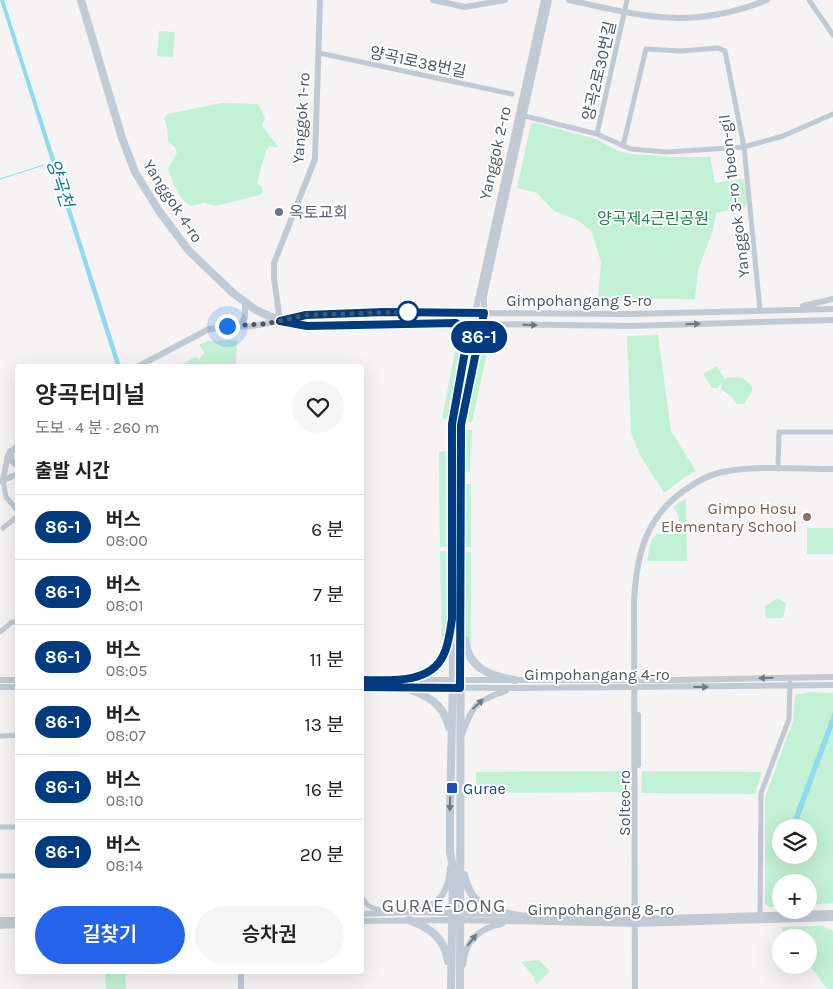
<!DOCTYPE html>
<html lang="ko">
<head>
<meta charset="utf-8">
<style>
	:root { --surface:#fff; --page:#f6f6f6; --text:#222; --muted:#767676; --line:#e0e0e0; --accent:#2563eb }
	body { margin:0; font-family:Karla,"Noto Sans KR",sans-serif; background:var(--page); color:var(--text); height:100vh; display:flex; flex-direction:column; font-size:19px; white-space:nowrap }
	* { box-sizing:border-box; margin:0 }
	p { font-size:16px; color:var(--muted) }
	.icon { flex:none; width:28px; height:28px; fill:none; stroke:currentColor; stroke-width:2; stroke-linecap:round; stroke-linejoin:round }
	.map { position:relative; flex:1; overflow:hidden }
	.drawer { position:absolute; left:15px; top:364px; width:349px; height:610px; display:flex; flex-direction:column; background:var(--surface); border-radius:5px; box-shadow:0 5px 20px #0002 }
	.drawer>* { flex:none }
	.badge { padding:0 10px; border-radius:16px; font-size:18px; line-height:32px }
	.buttons { position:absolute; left:772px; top:819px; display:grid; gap:10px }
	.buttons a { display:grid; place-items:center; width:45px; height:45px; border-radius:50%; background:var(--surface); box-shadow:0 5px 20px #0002; font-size:25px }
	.you { position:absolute; width:25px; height:25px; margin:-12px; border:4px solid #fff; border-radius:50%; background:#1a73e8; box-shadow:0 0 0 8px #1a73e833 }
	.map>.badge { position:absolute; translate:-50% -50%; box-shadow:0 0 0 2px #fff }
	h2 { padding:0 20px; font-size:19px; line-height:45px }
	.round { display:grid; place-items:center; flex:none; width:52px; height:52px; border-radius:26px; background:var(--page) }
	.summary { display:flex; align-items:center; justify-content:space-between; height:85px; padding:0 20px }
	h1 { font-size:24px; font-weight:600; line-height:38px }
	.action { display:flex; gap:10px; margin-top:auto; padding:10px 20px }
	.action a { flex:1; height:58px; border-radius:30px; background:var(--accent); color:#fff; font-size:20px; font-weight:600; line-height:58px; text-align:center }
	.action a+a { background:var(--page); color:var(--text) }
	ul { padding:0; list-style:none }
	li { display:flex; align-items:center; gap:15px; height:65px; padding:0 20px; border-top:1px solid var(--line) }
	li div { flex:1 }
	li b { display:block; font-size:19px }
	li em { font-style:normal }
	li .badge { min-width:55px; font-weight:700; text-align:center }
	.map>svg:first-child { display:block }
	.green { fill:#c3f1d5; fill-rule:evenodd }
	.water { fill:#90daee }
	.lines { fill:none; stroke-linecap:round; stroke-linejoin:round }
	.stream { stroke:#90daee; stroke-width:1 }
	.minor { stroke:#c1cad2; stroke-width:5 }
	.tertiary { stroke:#c1cad2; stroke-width:6 }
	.secondary { stroke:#c1cbd6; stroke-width:8 }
	.oneway { fill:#6e7983 }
	.oneway2 { fill:#6e7984 }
	.line-casing { stroke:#fff; stroke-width:11 }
	.line { stroke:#003b80; stroke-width:8 }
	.walk { stroke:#4a5661; stroke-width:5; stroke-dasharray:0 9 }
	.worship-dot { fill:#6b7280; stroke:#fff; stroke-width:2 }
	.stop-dot { fill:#fff; stroke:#003b80; stroke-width:2.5 }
	.education-dot { fill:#8d6e63; stroke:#fff; stroke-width:2 }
	.transit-dot { fill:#1a4fb4; stroke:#fff; stroke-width:2 }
	.labels { text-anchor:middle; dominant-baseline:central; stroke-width:4; stroke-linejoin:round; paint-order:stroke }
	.street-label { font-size:16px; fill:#4a5661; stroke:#fff }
	.worship-label { font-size:16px; fill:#5b616d; stroke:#fff; text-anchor:start }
	.park-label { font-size:16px; fill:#17864f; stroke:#fff }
	.education-label { font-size:16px; fill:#785e54; stroke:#fff; text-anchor:end }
	.transit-label { font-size:16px; fill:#164399; stroke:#fff; text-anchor:start }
	.water-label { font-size:18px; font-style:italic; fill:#0c7c9b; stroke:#fff }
	.quarter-label { font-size:19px; letter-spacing:1px; fill:#5f6368; stroke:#fff }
</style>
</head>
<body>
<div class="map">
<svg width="833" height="989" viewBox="0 0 833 989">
	<rect width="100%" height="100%" fill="#f5f3f3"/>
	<path class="green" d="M159 31 175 32 173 57 157 56Z
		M221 103 258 104 265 117 262 126 279 148 270 146 266 150 257 183 262 187 263 192 260 195 215 206 204 203 191 206C177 198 173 182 168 168L177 153 175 147 168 141 167 127 164 118 168 114Z
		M536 123 596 139 618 151 631 154 676 157H710L715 183 744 179 747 202 745 207 716 213 713 230 698 270 695 299 598 298 601 262 592 232 579 221 554 211 537 193 517 188 531 124Z
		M459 332 465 339 449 419 442 418Z
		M487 334H491L472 422 465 421C468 406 478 341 487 334Z
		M658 335 671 431 696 471 685 477 664 493 639 453 631 432 627 336Z
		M237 340 236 366H179L195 357 200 359 204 352 199 345 207 341Z
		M717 366 724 378 718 388H712L703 374Z
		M728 377 743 378 752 386V391L744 404H737L731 396 721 389 722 381Z
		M456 428 458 536 456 623 454 464Z
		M464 430H472L470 472 465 471Z
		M445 451 447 471 448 547H440L439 452Z
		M466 484H471V547H465L464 492Z
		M686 498 687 561H647L651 541 657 534H679V516L673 507Z
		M807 528H833V554H807Z
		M440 551 449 552C448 584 452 620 442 651Z
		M464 552H471V647H468L466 639Z
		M778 598 786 604 783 618H766L765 606Z
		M809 692 833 693V903L809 905V882H781V906L770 907 765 904V797L793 721 795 695ZM781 828H809V855H781Z
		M623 771V792L476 793V772Z
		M642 771 762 772 755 794 641 793Z
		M822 926 833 931V989H827L809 964V938L788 937 780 927Z
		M539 960 550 971 537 984 534 980 535 978 521 962Z
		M105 971H125L126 989H106Z"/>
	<path class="water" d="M0 0H4L121 366H116Z
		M833 712V727L796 827H790Z"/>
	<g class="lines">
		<path class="stream" d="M0 179 44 165"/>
		<path class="minor" d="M809 0 833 35
			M319 53 512 94
			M521 115 597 134 631 149 667 152 744 147 783 136 833 114
			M597 134 627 0
			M623 146 646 49 680 51 718 48 725 51 744 147 760 310
			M778 469 779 432H833
			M3 480 6 497 18 511
			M3 528 18 516
			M0 632 12 622H18
			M0 736 18 735
			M0 827H18
			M0 876H18
			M361 894C366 909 375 909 389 911
			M760 917 761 793 789 719 790 683"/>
		<path class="tertiary" d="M433 0 465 7 505 0
			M544 0 475 313 630 314 833 309
			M569 0C645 17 691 30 767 0
			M803 306 833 299
			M484 313V296L549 0
			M482 324 631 326 833 320
			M240 326 245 317V302
			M139 366 209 329 253 326 280 321 274 278V263L315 159 320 0
			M10 451 12 461 18 467
			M3 480 8 455 18 445
			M1 481 18 474
			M411 677C442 670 445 655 451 627
			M0 680H18
			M361 680H676L833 677
			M0 687H18
			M361 687 514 688 833 685
			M462 735C472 705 477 700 506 691
			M638 765V715
			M419 910C440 905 449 889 450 868
			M361 914 410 912 636 919 833 913
			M0 920H18
			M361 921 459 920 636 924 833 918
			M0 926 18 925
			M463 965C465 941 478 928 502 924
			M241 971V989
			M635 989 634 603C636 557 645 517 685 490 696 482 708 475 722 472 758 465 797 469 833 469"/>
		<path class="secondary" d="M81 0 122 138 135 172 159 211 189 251 233 293 256 310 269 316 307 326 475 324
			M280 321 307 315 385 312 475 313 456 392 451 458 453 672 450 814V852L453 868 451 989
			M465 640C468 668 490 676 515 680
			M403 687C426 695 443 702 449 727
			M464 875C472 908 489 910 519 916
			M409 920C430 928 444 937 448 961
			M460 989 461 425 484 313"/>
	</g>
	<defs><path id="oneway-solid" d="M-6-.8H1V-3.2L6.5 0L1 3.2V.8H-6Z" transform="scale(1.25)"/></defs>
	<g class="oneway">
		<use href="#oneway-solid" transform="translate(693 324) rotate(-2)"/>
		<use href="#oneway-solid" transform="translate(530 325) rotate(2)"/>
		<use href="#oneway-solid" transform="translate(766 678) rotate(179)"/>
		<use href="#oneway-solid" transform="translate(701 687)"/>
		<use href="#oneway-solid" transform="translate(478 704) rotate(-43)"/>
		<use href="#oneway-solid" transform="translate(472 940) rotate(-52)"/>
	</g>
	<use class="oneway2" href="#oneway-solid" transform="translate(450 804) rotate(91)"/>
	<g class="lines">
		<g class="line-casing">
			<path id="line" d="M361 680C387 680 429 685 443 656 449 645 450 631 452 619V424L468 334 464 328 456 323 307 326 280 321 306 315 384 312 484 313 461 425 460 688 361 687"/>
		</g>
		<use href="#line" class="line"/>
		<path class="walk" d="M227 326 265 324 306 315 408 312"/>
	</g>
	<circle class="worship-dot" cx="279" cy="212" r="5"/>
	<circle class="stop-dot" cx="408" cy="312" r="10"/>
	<circle class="education-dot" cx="807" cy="517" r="5"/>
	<rect class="transit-dot" x="446" y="782" width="12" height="12" rx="2.5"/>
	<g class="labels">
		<g class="street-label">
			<text transform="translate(418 62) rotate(12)">양곡1로38번길</text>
			<text transform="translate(599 71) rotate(-77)">양곡2로30번길</text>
			<text transform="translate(301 118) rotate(-86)">Yanggok 1-ro</text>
			<text transform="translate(495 153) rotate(-77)">Yanggok 2-ro</text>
			<text transform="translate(734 196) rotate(-97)">Yanggok 3-ro 1beon-gil</text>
			<text transform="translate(173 201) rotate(57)">Yanggok 4-ro</text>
			<text x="579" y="300">Gimpohangang 5-ro</text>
			<text x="597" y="674">Gimpohangang 4-ro</text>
			<text transform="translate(624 803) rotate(-90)">Solteo-ro</text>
			<text x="601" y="909">Gimpohangang 8-ro</text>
		</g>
		<g class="worship-label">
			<text x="289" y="212">옥토교회</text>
		</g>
		<g class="park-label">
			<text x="653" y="218">양곡제4근린공원</text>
		</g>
		<g class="education-label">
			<text x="797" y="508">Gimpo Hosu<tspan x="797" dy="18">Elementary School</tspan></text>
		</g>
		<g class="transit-label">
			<text x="463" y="788">Gurae</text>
		</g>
		<g class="water-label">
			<text transform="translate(60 183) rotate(72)">양곡천</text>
		</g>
		<g class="quarter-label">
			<text x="444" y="906">GURAE-DONG</text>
		</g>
	</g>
</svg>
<div class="buttons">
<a><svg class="icon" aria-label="layers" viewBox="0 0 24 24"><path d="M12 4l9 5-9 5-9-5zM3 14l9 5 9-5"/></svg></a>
<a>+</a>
<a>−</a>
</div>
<div class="you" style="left:227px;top:326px"></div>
<b class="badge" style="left:479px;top:337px;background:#003b80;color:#fff">86-1</b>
<section class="drawer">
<div class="summary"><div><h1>양곡터미널</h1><p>도보 · 4 분 · 260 m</p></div><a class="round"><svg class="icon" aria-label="heart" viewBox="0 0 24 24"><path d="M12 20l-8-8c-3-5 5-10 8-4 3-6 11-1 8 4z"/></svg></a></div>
<h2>출발 시간</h2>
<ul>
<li><span class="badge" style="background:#003b80;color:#fff">86-1</span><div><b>버스</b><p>08:00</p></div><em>6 분</em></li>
<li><span class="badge" style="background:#003b80;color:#fff">86-1</span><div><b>버스</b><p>08:01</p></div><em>7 분</em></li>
<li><span class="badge" style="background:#003b80;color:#fff">86-1</span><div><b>버스</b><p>08:05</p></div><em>11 분</em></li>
<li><span class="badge" style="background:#003b80;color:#fff">86-1</span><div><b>버스</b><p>08:07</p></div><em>13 분</em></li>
<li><span class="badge" style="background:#003b80;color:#fff">86-1</span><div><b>버스</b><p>08:10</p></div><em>16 분</em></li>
<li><span class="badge" style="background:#003b80;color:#fff">86-1</span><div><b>버스</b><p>08:14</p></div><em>20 분</em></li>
</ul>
<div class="action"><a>길찾기</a><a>승차권</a></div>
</section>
</div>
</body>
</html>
